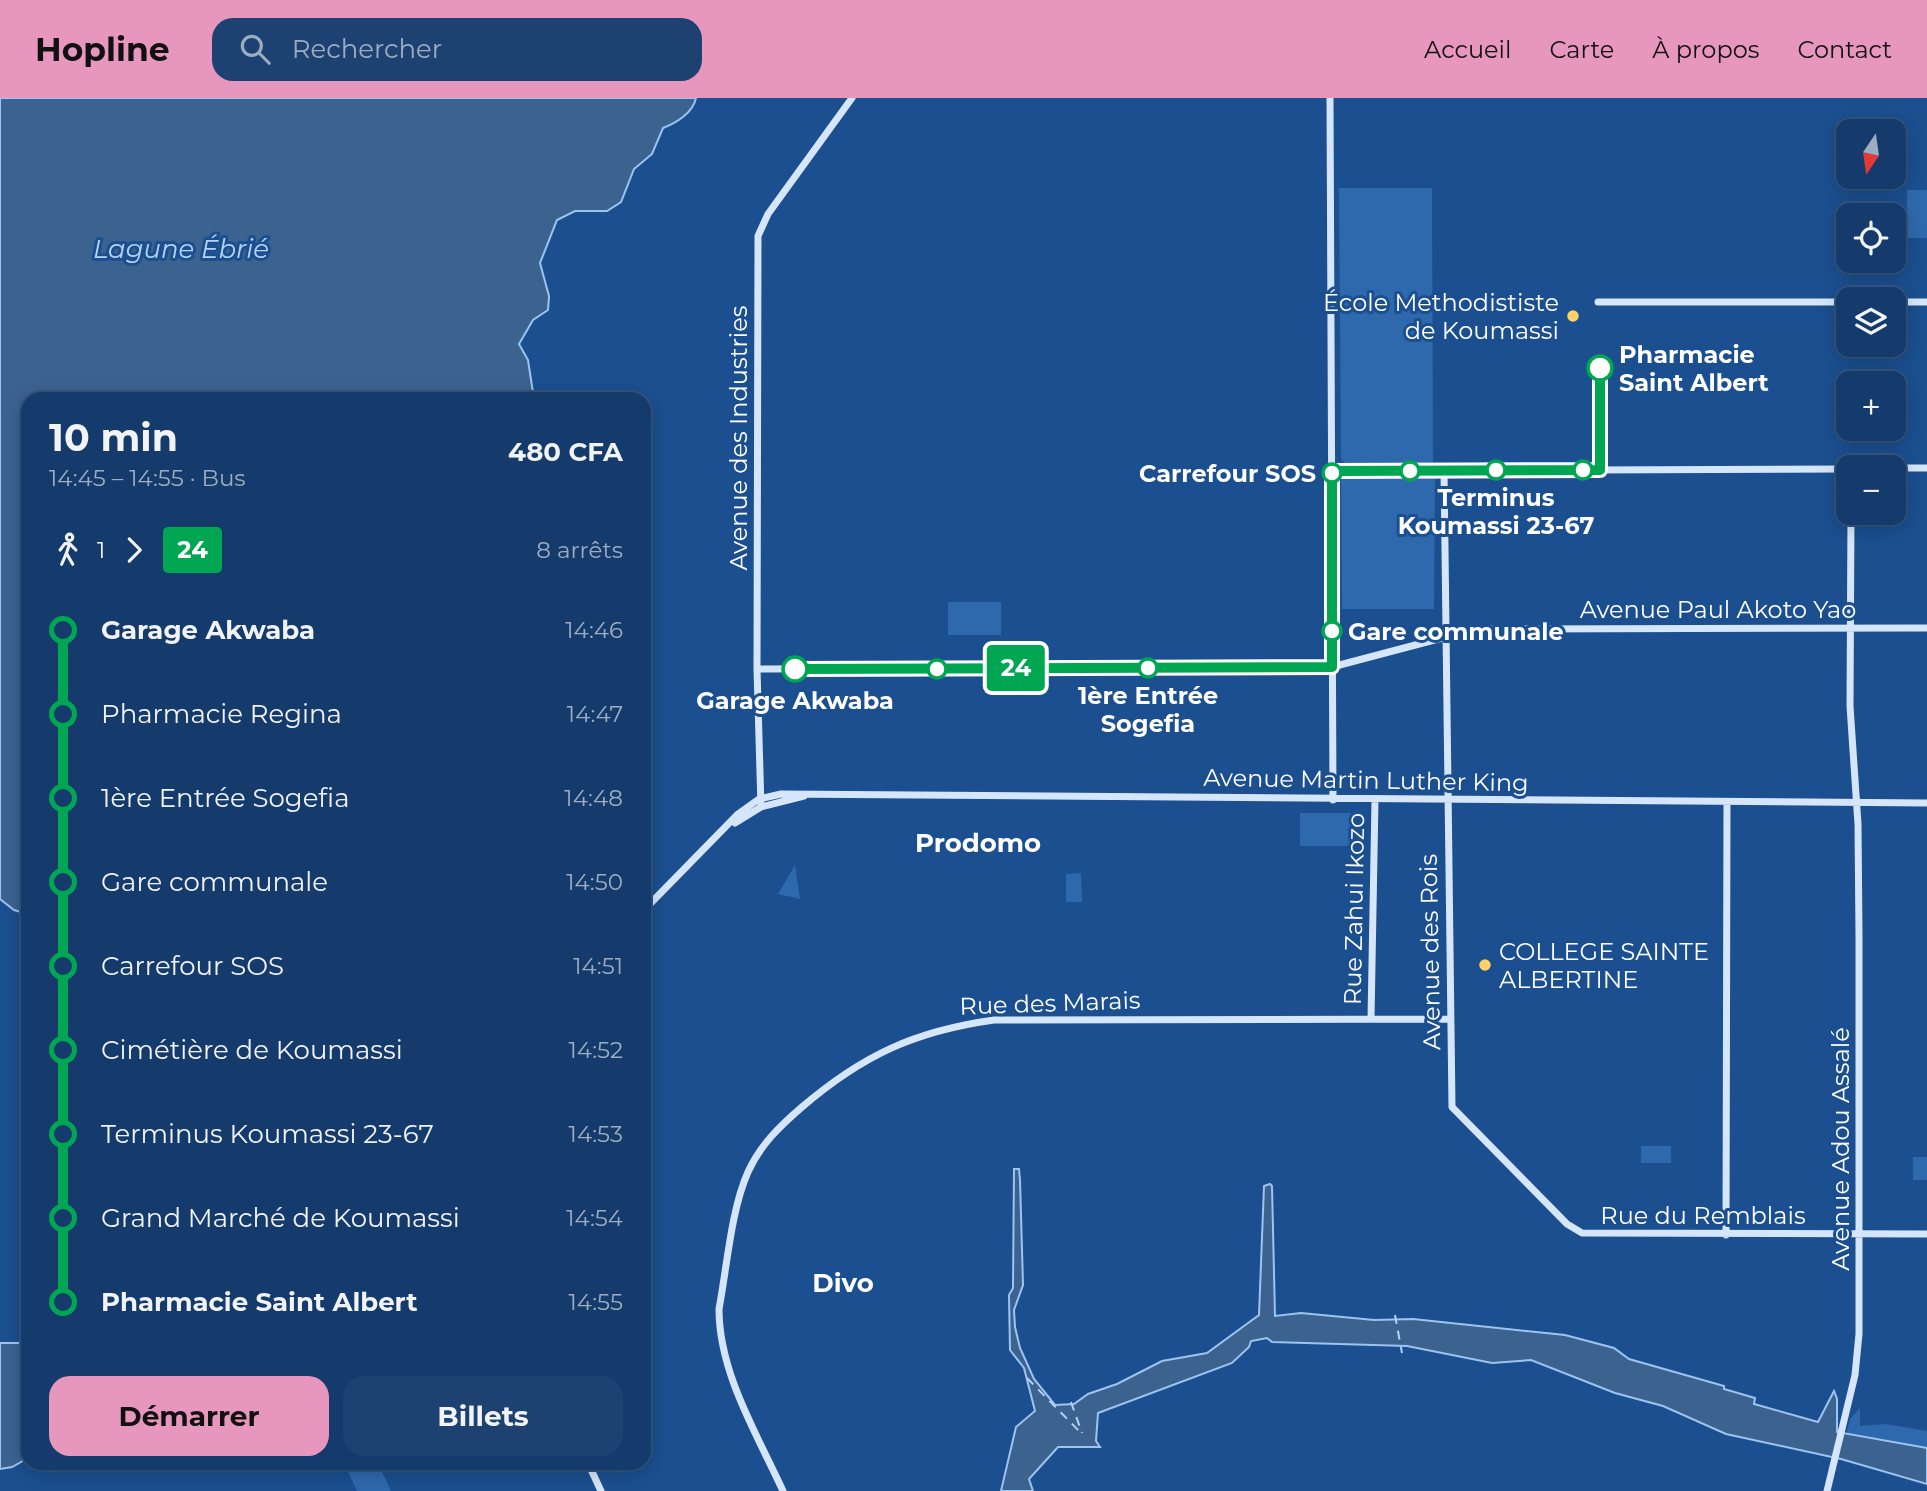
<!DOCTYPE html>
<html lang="fr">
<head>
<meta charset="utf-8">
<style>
	:root { --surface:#143b6b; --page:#1d4271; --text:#f1f3f6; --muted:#9dadc1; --line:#33557e; --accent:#e797bd }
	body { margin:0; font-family:Montserrat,sans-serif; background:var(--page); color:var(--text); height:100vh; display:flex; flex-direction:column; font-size:26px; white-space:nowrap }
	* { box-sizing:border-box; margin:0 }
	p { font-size:23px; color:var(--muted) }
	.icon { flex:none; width:38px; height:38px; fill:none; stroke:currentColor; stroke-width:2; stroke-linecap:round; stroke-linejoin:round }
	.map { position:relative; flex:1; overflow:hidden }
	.panel { position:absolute; left:21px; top:294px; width:630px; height:1078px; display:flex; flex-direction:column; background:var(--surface); border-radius:21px; box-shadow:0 4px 18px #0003,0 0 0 2px var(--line) }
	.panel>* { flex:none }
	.badge { padding:0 14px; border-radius:5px; font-size:24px; line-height:46px }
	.needle { width:46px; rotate:193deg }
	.controls { position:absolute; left:1836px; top:21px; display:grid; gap:14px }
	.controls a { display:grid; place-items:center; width:70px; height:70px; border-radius:14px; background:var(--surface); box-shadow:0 4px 18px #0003,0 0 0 2px var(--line); font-size:35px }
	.map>.badge { position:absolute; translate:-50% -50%; box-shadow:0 0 0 4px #fff }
	.legs { display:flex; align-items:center; gap:10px; height:77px; padding:0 28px; font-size:23px }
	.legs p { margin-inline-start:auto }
	.summary { display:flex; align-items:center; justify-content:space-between; height:119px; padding:0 28px }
	h1 { font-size:38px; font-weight:700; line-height:52px }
	.primary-button { display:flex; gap:14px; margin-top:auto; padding:14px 28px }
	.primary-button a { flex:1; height:80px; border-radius:21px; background:var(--accent); color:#111; font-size:28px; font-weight:700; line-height:80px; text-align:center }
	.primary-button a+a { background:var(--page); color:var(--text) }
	ul { padding:0 28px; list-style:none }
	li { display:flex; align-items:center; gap:24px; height:84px; font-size:26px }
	li i { display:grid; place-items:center; width:10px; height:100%; margin:0 9px; background:currentColor }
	li i::after { content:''; width:18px; height:18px; margin:-9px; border:5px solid; border-radius:50%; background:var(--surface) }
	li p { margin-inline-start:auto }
	li:first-child i { background:linear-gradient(#0000 50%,currentColor 0) }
	li:last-child i { background:linear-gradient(currentColor 50%,#0000 0) }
	header { display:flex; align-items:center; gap:42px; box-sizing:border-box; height:98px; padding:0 35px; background:var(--accent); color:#111 }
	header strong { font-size:33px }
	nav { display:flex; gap:38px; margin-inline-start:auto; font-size:24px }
	.search { width:490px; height:63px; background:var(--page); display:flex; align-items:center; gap:18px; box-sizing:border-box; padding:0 24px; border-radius:21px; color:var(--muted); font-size:26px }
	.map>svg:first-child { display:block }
	.green { fill:#2e69ad }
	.water { fill:#3c6290; stroke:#9cc4f0; stroke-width:2 }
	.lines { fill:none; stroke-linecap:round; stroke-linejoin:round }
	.ferry { stroke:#b5d3f5; stroke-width:2; stroke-dasharray:9 7; stroke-linecap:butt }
	.secondary { stroke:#d6e6fa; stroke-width:7 }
	.line-1-casing { stroke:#fff; stroke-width:16 }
	.line-1 { stroke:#00a651; stroke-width:10 }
	.poi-dot { fill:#ffd166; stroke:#1b4f8f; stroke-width:2.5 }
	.stop-1-dot { fill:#fff; stroke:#00a651; stroke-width:3.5 }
	.labels { text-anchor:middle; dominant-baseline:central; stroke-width:6; stroke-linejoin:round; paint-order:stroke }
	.poi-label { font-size:24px; fill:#fff; stroke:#1b4f8f; text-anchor:end }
	.stop-label { font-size:24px; font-weight:bold; fill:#fff; stroke:#1b4f8f }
	.street-label { font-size:24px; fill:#fff; stroke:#1b4f8f }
	.water-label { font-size:26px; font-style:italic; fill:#b5d3f5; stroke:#1b4f8f }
	.neighbourhood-label { font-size:26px; font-weight:bold; fill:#fff; stroke:#1b4f8f }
</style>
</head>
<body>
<header>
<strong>Hopline</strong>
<div class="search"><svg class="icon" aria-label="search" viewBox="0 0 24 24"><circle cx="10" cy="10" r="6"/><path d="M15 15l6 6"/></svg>Rechercher</div>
<nav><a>Accueil</a><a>Carte</a><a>À propos</a><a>Contact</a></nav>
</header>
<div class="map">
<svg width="1927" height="1393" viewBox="0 0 1927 1393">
	<rect width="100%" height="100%" fill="#1b4f8f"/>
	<path class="green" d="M1339 90H1432L1433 366 1348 368 1341 361Z
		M1907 92H1927V140H1907Z
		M1341 380 1435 381 1434 511H1342Z
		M948 504H1001V537H948Z
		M1300 715H1351V748H1300Z
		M795 767 800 801 778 796Z
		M1081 775 1082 804H1066V776Z
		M1641 1048H1671V1065H1641Z
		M1913 1059H1927V1082H1913Z
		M1860 1310V1328L1886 1326 1927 1333V1350L1846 1337 1850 1321Z
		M344 1365H378L391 1393H357Z"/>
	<path class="water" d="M0 0H696C693 15 676 25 663 30L652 56 634 71 621 104 607 113H575L557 122 540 165 549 198 548 212 533 222 519 246 528 262 534 301H28V816L14 812 0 801Z
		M1014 1071H1019L1020 1082 1023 1187 1014 1212 1015 1229 1020 1250 1034 1281 1055 1307 1074 1306 1088 1296 1117 1286 1162 1263 1207 1255 1259 1217 1264 1088 1270 1086 1272 1088 1275 1218 1301 1215 1374 1222 1413 1221 1565 1237 1614 1250 1629 1261 1724 1288V1291L1755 1300 1754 1306 1818 1324 1834 1293 1837 1301V1334L1927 1350V1386L1841 1361 1726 1336 1663 1308 1615 1295 1531 1262 1492 1265 1407 1248 1272 1244 1267 1240 1251 1243 1249 1249 1232 1265 1098 1315 1096 1343 1100 1349H1058L1029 1381 1033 1393H1001L1016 1329 1035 1313 1024 1270 1010 1252 1009 1197 1013 1190Z
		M28 1238V1360L12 1369 0 1371V1245H20Z"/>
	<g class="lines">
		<path class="ferry" d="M1395 1217 1402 1255
			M1027 1280 1082 1336
			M1071 1304 1082 1335"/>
		<path class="secondary" d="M1330 0 1333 702
			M1598 204H1848
			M1894 204H1927
			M1894 370H1927
			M1444 372 1452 1009 1567 1126 1582 1135 1927 1136
			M1332 373 1848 371
			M757 571 1332 569 1476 531 1927 530
			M761 709 757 571 758 138 768 116 852 0
			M735 725 761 709 804 698
			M644 812 738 716 759 701 781 696 1927 705
			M1371 921 1375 702
			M1726 1137 1727 704
			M588 1365 601 1393
			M783 1393C757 1336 719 1275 719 1211 727 1169 731 1112 748 1074 760 1047 780 1028 802 1009 863 957 915 933 994 922L1449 921
			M1827 1393 1855 1277 1859 1236V838L1858 726 1850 608 1851 415"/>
	</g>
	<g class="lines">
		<g class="line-1-casing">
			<path id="line-1" d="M795 571 1332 569V373L1600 372V270"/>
		</g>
		<use href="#line-1" class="line-1"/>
	</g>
	<g class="poi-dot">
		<circle cx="1573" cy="218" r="7"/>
		<circle cx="1485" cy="867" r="7"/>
	</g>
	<g class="stop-1-dot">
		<circle cx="1600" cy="270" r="12"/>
		<circle cx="1496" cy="372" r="9"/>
		<circle cx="1583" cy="372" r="9"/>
		<circle cx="1410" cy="373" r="9"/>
		<circle cx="1332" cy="375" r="9"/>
		<circle cx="1332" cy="533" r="9"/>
		<circle cx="1148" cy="570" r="9"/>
		<circle cx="795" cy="571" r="12"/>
		<circle cx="937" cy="571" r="9"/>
	</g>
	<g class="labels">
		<g class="poi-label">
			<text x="1559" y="204">École Methodististe<tspan x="1559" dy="28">de Koumassi</tspan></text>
			<text x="1499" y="853" text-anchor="start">COLLEGE SAINTE<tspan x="1499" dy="28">ALBERTINE</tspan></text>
		</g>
		<g class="stop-label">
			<text x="1619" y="256" text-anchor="start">Pharmacie<tspan x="1619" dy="28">Saint Albert</tspan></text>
			<text x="1316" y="375" text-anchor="end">Carrefour SOS</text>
			<text x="1496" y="399">Terminus<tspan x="1496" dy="28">Koumassi 23-67</tspan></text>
			<text x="1348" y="533" text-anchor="start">Gare communale</text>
			<text x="1148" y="597">1ère Entrée<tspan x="1148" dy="28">Sogefia</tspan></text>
			<text x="795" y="602">Garage Akwaba</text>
		</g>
		<g class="street-label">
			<text transform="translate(738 340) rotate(-90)">Avenue des Industries</text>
			<text x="1718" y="511">Avenue Paul Akoto Yao</text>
			<text transform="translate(1366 682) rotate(1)">Avenue Martin Luther King</text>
			<text transform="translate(1354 811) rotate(-89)">Rue Zahui Ikozo</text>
			<text transform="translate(1430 854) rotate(-91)">Avenue des Rois</text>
			<text transform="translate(1050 905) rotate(-2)">Rue des Marais</text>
			<text transform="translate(1840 1051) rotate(-90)">Avenue Adou Assalé</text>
			<text x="1703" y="1117">Rue du Remblais</text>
		</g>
		<g class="water-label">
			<text x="181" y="151">Lagune Ébrié</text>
		</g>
		<g class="neighbourhood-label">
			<text x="978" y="745">Prodomo</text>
			<text x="843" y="1185">Divo</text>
		</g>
	</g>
</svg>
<div class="controls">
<a><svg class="needle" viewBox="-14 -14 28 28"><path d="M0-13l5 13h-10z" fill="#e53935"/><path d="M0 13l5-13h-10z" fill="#9dadc1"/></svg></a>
<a><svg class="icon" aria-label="locate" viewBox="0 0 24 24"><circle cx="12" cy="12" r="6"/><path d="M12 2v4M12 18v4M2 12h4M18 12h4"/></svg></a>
<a><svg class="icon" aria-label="layers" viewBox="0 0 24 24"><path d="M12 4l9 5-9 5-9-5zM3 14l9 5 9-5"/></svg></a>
<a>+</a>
<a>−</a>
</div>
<b class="badge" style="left:1016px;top:570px;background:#00a651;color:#fff">24</b>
<section class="panel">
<div class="summary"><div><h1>10 min</h1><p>14:45 – 14:55 · Bus</p></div><b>480 CFA</b></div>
<div class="legs"><svg class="icon" aria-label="walk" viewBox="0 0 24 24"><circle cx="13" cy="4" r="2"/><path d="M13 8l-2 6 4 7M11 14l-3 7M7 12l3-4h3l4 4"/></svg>1<svg class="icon" aria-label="forward" viewBox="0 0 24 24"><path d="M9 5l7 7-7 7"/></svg><b class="badge" style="background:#00a651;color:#fff">24</b><p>8 arrêts</p></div>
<ul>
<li><i style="color:#00a651"></i><b>Garage Akwaba</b><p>14:46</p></li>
<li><i style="color:#00a651"></i><span>Pharmacie Regina</span><p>14:47</p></li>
<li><i style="color:#00a651"></i><span>1ère Entrée Sogefia</span><p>14:48</p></li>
<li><i style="color:#00a651"></i><span>Gare communale</span><p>14:50</p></li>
<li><i style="color:#00a651"></i><span>Carrefour SOS</span><p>14:51</p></li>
<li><i style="color:#00a651"></i><span>Cimétière de Koumassi</span><p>14:52</p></li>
<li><i style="color:#00a651"></i><span>Terminus Koumassi 23-67</span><p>14:53</p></li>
<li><i style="color:#00a651"></i><span>Grand Marché de Koumassi</span><p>14:54</p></li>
<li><i style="color:#00a651"></i><b>Pharmacie Saint Albert</b><p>14:55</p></li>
</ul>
<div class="primary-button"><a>Démarrer</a><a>Billets</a></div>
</section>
</div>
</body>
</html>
